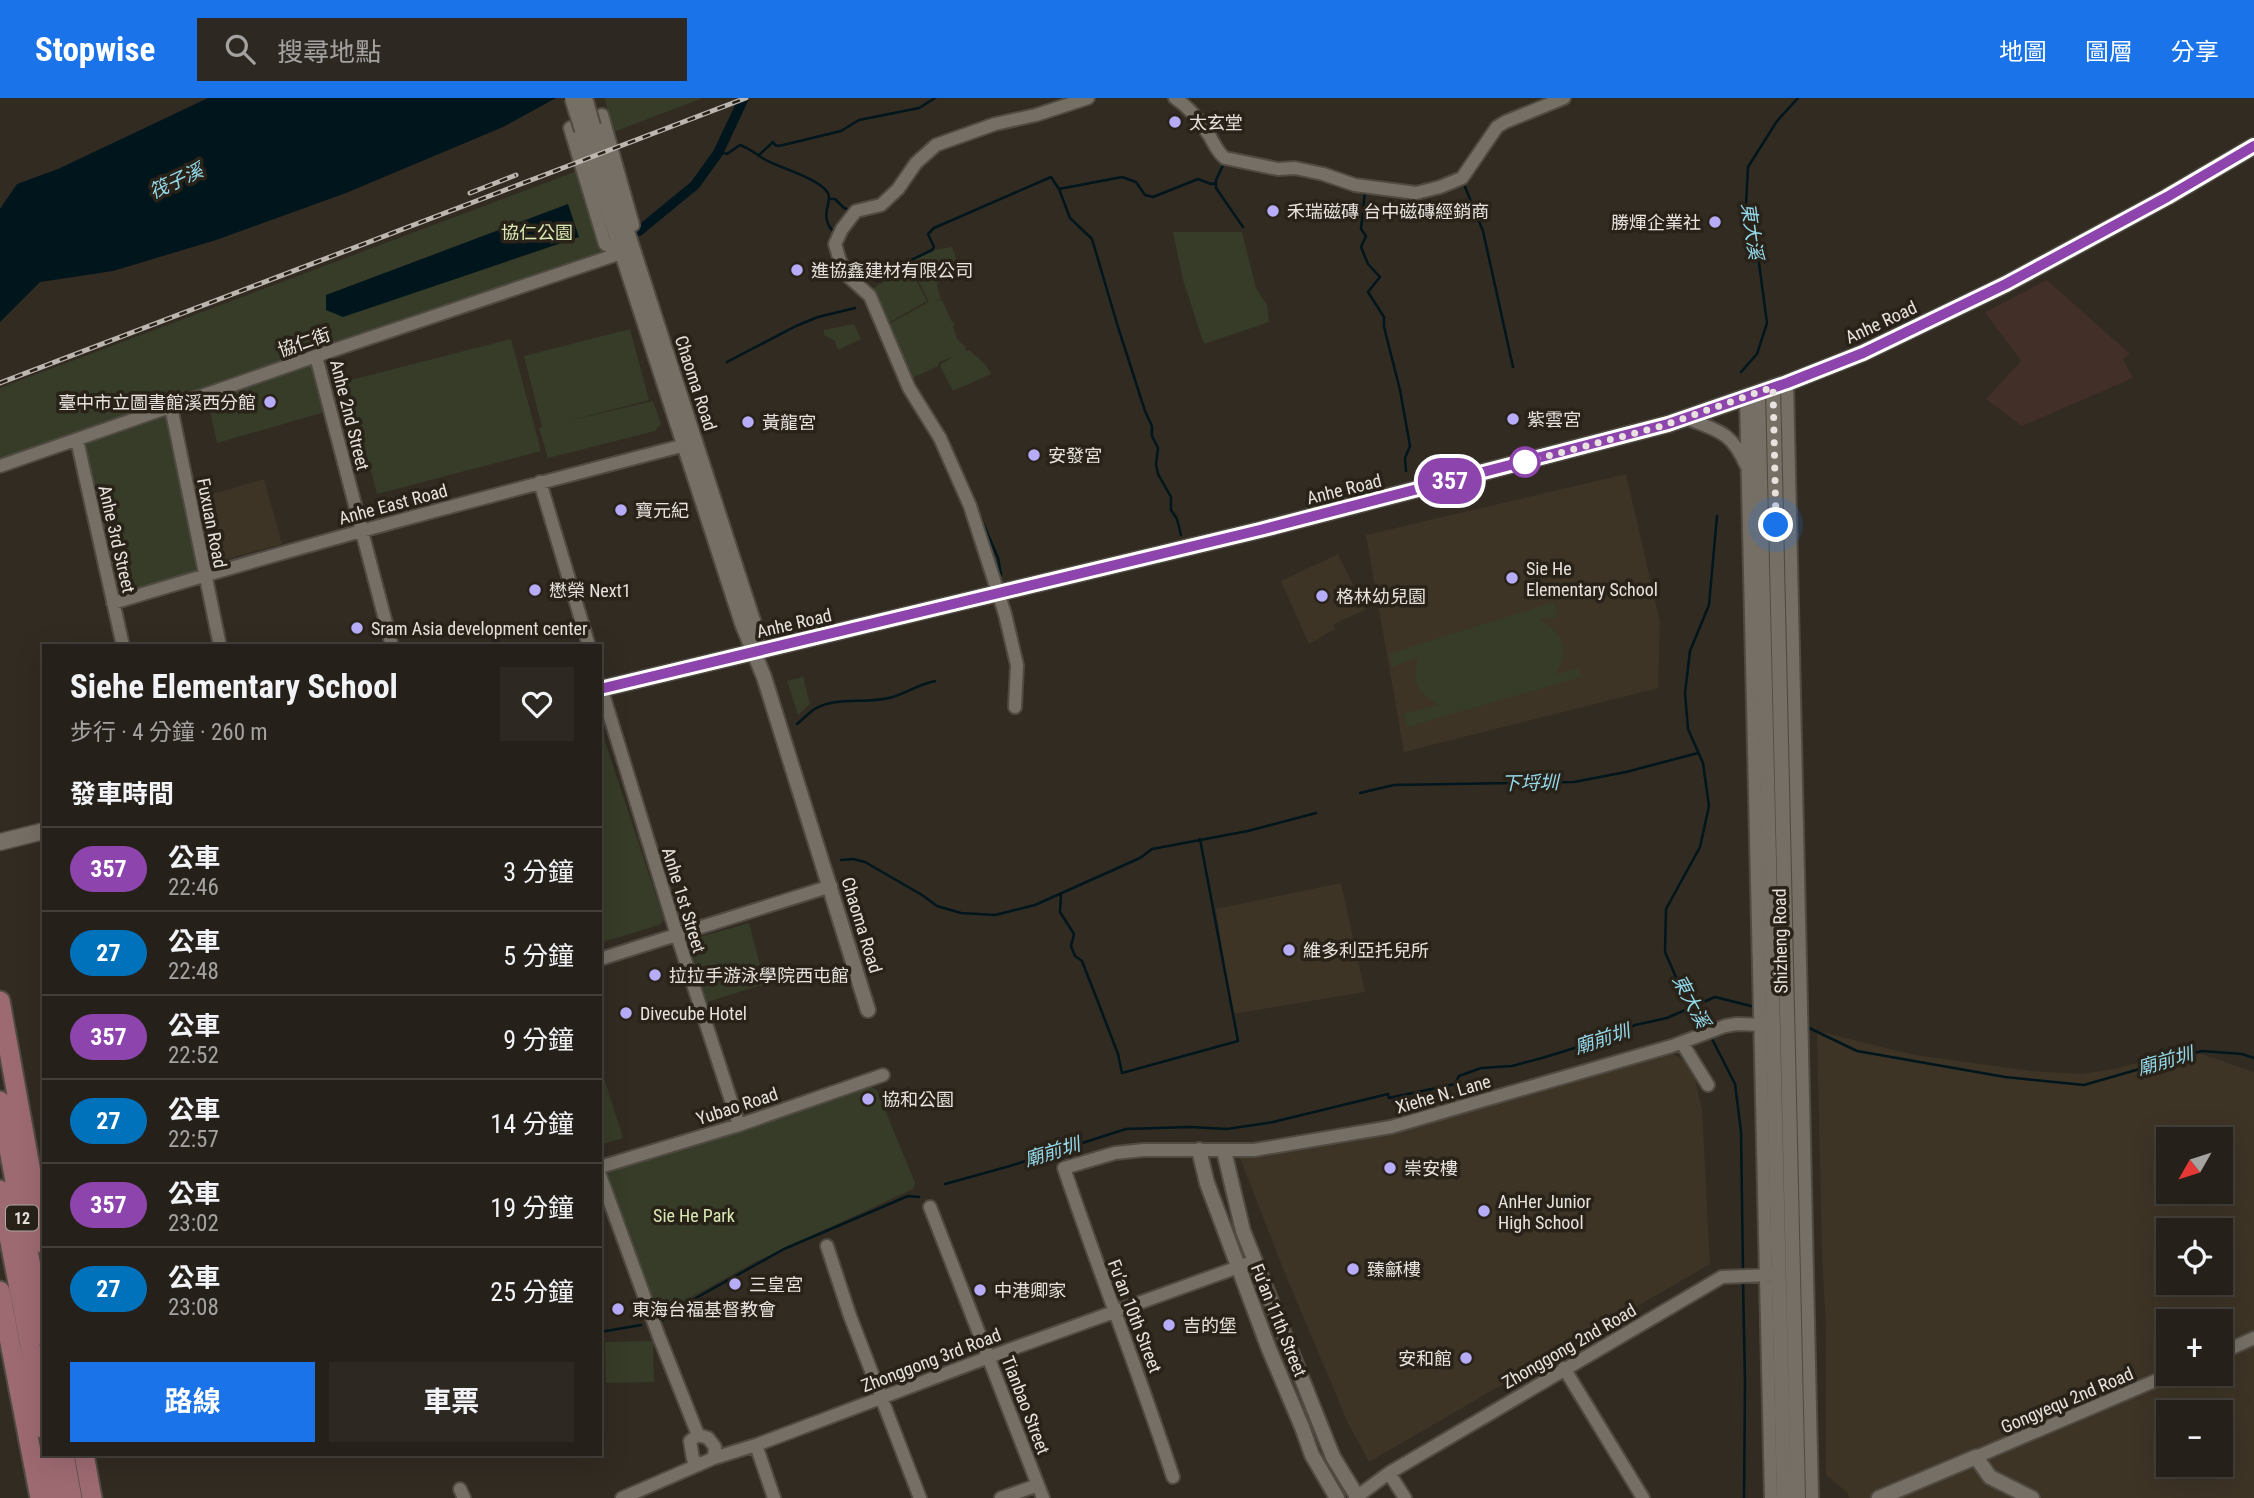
<!DOCTYPE html>
<html lang="zh-TW">
<head>
<meta charset="utf-8">
<style>
	:root { --surface:#26201a; --page:#2e2823; --text:#f1f3f6; --muted:#a4a3a2; --line:#423e39; --accent:#1a73e8 }
	body { margin:0; font-family:"Roboto Condensed","Noto Sans TC",sans-serif; background:var(--page); color:var(--text); height:100vh; display:flex; flex-direction:column; font-size:26px; white-space:nowrap }
	* { box-sizing:border-box; margin:0 }
	p { font-size:23px; color:var(--muted) }
	.icon { flex:none; width:38px; height:38px; fill:none; stroke:currentColor; stroke-width:2; stroke-linecap:round; stroke-linejoin:round }
	.map { position:relative; flex:1; overflow:hidden }
	.panel { position:absolute; left:42px; top:546px; width:560px; height:812px; display:flex; flex-direction:column; background:var(--surface); border-radius:0px; box-shadow:0 7px 28px #0002,0 0 0 2px var(--line) }
	.panel>* { flex:none }
	.badge { padding:0 14px; border-radius:23px; font-size:24px; line-height:46px }
	.needle { width:46px; rotate:231deg }
	.buttons { position:absolute; left:2156px; top:1029px; display:grid; gap:14px }
	.buttons a { display:grid; place-items:center; width:77px; height:77px; border-radius:0px; background:var(--surface); box-shadow:0 7px 28px #0002,0 0 0 2px var(--line); font-size:35px }
	.you { position:absolute; width:35px; height:35px; margin:-18px; border:5px solid #fff; border-radius:50%; background:#1a73e8; box-shadow:0 0 0 10px #1a73e833 }
	.map>.badge { position:absolute; translate:-50% -50%; box-shadow:0 0 0 4px #fff }
	h2 { padding:0 28px; font-size:26px; line-height:63px }
	.round { display:grid; place-items:center; flex:none; width:74px; height:74px; border-radius:0px; background:var(--page) }
	.overview { display:flex; align-items:center; justify-content:space-between; height:119px; padding:0 28px }
	h1 { font-size:33px; font-weight:700; line-height:52px }
	.button { display:flex; gap:14px; margin-top:auto; padding:14px 28px }
	.button a { flex:1; height:80px; border-radius:0px; background:var(--accent); color:#fff; font-size:28px; font-weight:700; line-height:80px; text-align:center }
	.button a+a { background:var(--page); color:var(--text) }
	ul { padding:0; list-style:none }
	li { display:flex; align-items:center; gap:21px; height:84px; padding:0 28px; border-top:2px solid var(--line) }
	li div { flex:1 }
	li b { display:block; font-size:26px }
	li em { font-style:normal }
	li .badge { min-width:77px; font-weight:700; text-align:center }
	header { display:flex; align-items:center; gap:42px; box-sizing:border-box; height:98px; padding:0 35px; background:var(--accent); color:#fff }
	header strong { font-size:33px }
	nav { display:flex; gap:38px; margin-inline-start:auto; font-size:24px }
	.search { width:490px; height:63px; background:var(--page); display:flex; align-items:center; gap:18px; box-sizing:border-box; padding:0 24px; border-radius:0px; color:var(--muted); font-size:26px }
	.map>svg:first-child { display:block }
	.commercial { fill:#422f28 }
	.built { fill:#3d3426; fill-rule:evenodd }
	.green { fill:#363c27 }
	.water { fill:#00161c }
	.lines { fill:none; stroke-linecap:round; stroke-linejoin:round }
	.stream { stroke:#00161c; stroke-width:2.5 }
	.canal { stroke:#00161c; stroke-width:10 }
	.minor-casing { stroke:#4f4a42; stroke-width:16 }
	.tertiary-casing { stroke:#4f4a42; stroke-width:18 }
	.secondary-casing { stroke:#4f4a42; stroke-width:19 }
	.primary-casing { stroke:#4f4a42; stroke-width:23 }
	.minor { stroke:#766f65; stroke-width:12 }
	.tertiary { stroke:#766f65; stroke-width:14 }
	.secondary { stroke:#766f65; stroke-width:16 }
	.primary { stroke:#9e6a72; stroke-width:19 }
	.rail-casing { stroke:#bcb6b0; stroke-width:5 }
	.rail { stroke:#282219; stroke-width:2.5; stroke-dasharray:8; stroke-linecap:butt }
	.tertiary-bridge-casing { stroke:#4f4a42; stroke-width:18; stroke-linecap:butt }
	.tertiary-bridge { stroke:#766f65; stroke-width:14 }
	.line-casing { stroke:#fff; stroke-width:16 }
	.line { stroke:#8e44ad; stroke-width:10 }
	.walk { stroke:#e7e2dd; stroke-width:7; stroke-dasharray:0 12.6 }
	.poi-dot { fill:#b6acf8; stroke:#282219; stroke-width:2.5 }
	.stop-dot { fill:#fff; stroke:#8e44ad; stroke-width:3.5 }
	.labels { text-anchor:middle; dominant-baseline:central; stroke-width:7; stroke-linejoin:round; paint-order:stroke }
	.shield { fill:#282219; stroke:#aea8a2; stroke-width:2 }
	.shield-label { font-size:16px; font-weight:bold; fill:#e7e2dd }
	.poi-label { font-size:18px; fill:#e7e2dd; stroke:#282219; text-anchor:start }
	.park-label { font-size:18px; fill:#d9eab4; stroke:#282219 }
	.street-label { font-size:18px; fill:#e7e2dd; stroke:#282219 }
	.water-label { font-size:19px; font-style:italic; fill:#93d9eb; stroke:#282219 }
</style>
</head>
<body>
<header>
<strong>Stopwise</strong>
<div class="search"><svg class="icon" aria-label="search" viewBox="0 0 24 24"><circle cx="10" cy="10" r="6"/><path d="M15 15l6 6"/></svg>搜尋地點</div>
<nav><a>地圖</a><a>圖層</a><a>分享</a></nav>
</header>
<div class="map">
<svg width="2254" height="1400" viewBox="0 0 2254 1400">
	<rect width="100%" height="100%" fill="#322b22"/>
	<path class="commercial" d="M2047 182 2130 256 2123 261 2133 280 2022 328 1986 301 2021 263 1985 214Z"/>
	<path class="built" d="M1626 376 1660 524 1658 590 1404 654 1366 437Z
		M264 381 282 446 227 461 216 455 202 399Z
		M1338 456 1365 512 1334 526 1335 531 1309 546 1281 483Z
		M1341 785 1365 894 1232 916 1216 811Z
		M1817 933 1915 957 2031 973 2082 976 2114 971 2174 955 2193 953 2254 974V1400H1849L1848 1395 1826 1377V1229L1822 1155ZM2168 1041H2221V1094H2168ZM2168 1132H2221V1185H2168ZM2168 1223H2221V1276H2168ZM2168 1314H2221V1367H2168Z
		M1671 955 1683 962 1695 981 1702 1012 1710 1166 1369 1364 1348 1325 1284 1173 1240 1060 1390 1028 1542 987Z"/>
	<path class="green" d="M605 0H703L611 35Z
		M577 73 602 156 0 367V290Z
		M1173 134H1242L1256 190 1267 207 1269 224 1204 246 1183 182Z
		M952 149 957 163 939 174 937 188 941 201 934 203 942 202 952 224 955 225 953 229 957 241 965 248 966 253 969 252 986 267 991 276 953 293 941 270V266L953 259 939 264 938 268 908 282 885 228 929 204 909 164 935 152Z
		M908 167 927 203 885 227 870 193Z
		M854 226 861 241 838 252 835 243 824 237V232Z
		M630 231 649 302 569 323 653 303 661 326 655 333 548 360 539 330 542 329 524 258Z
		M511 241 541 353 377 396 347 283Z
		M308 265 315 270 325 314 217 345 207 299Z
		M168 314 200 473 116 500 82 345Z
		M1554 504 1557 519 1538 522C1563 534 1571 552 1556 576L1579 570 1581 579 1407 629 1404 616 1438 606C1415 592 1411 586 1419 559L1392 569 1389 556Z
		M803 579 810 606 798 617 787 583Z
		M600 628 664 822 659 827 600 845Z
		M749 825 765 886 707 904 690 849 696 840Z
		M600 967 623 1040 600 1047Z
		M869 988 877 992 915 1085 913 1091 755 1164 663 1215 655 1211 606 1081 611 1071Z
		M653 1243 654 1284 606 1285 605 1244Z"/>
	<path class="water" d="M208 0H556L503 29 346 95 216 142 113 173 40 184 0 224V111L17 86 58 71Z
		M568 106 579 139 343 219 326 212V197Z"/>
	<g class="lines">
		<path class="stream" d="M719 53 727 56 740 47C749 50 756 56 764 61 779 70 819 80 828 95 833 104 819 116 832 132
			M759 57 773 44 775 47 779 48 841 33 859 22 919 10 935 0
			M1225 63 1216 82V90L1243 129
			M1463 84 1483 133 1513 269
			M1059 91 1070 120 1092 141 1118 229 1145 313 1152 328V338L1158 350 1156 366 1158 376 1171 399V412L1177 421 1181 437
			M1365 93 1361 131 1366 138 1361 149 1368 166 1380 179 1368 194 1384 219V229L1400 292 1410 348 1405 360 1406 373
			M829 101H835L844 110 850 112
			M877 183 905 165 932 152 934 149 928 136 934 130 1051 79 1059 91 1122 79 1136 84 1145 97 1153 99 1198 81 1211 86 1216 85
			M727 264 796 228 818 219 855 210
			M1741 274 1757 256 1767 225 1759 165 1746 107 1748 69 1777 23 1798 0
			M980 418 998 460 1001 477
			M797 626C802 622 808 616 813 612 835 598 864 606 889 600 905 596 919 586 935 583
			M1360 695 1394 687 1574 684 1626 674 1698 655
			M841 762 853 761 865 764 922 797 937 808 961 815 995 817 1035 807 1140 760 1152 751 1248 733 1316 715
			M1061 796 1060 814 1074 836 1071 848 1075 858 1082 863 1098 904 1118 956 1122 975 1238 943 1200 741
			M1807 929 1857 953 2005 979 2084 987 2202 953 2242 956 2254 960
			M1707 931 1682 893 1665 854 1666 811 1700 749 1709 708 1703 665 1688 631 1685 595 1690 553 1709 507 1717 418
			M1710 937 1735 986 1741 1033 1743 1173
			M945 1086 1010 1068 1126 1031 1190 1029 1227 1031 1273 1024 1388 996 1389 1000 1455 986 1459 978 1481 970 1512 968 1542 960 1601 942 1635 927 1667 920 1715 899 1755 909
			M1743 1183 1745 1285 1744 1400
			M660 1224 678 1210 784 1151 908 1098 919 1099
			M600 1234 641 1227"/>
		<path class="canal" d="M639 133 695 87 718 55 744 0"/>
		<g class="minor-casing">
			<path id="minor" d="M1175 0C1189 9 1200 23 1209 37 1214 45 1217 54 1225 60L1278 71 1295 70 1323 76 1355 87 1416 95 1440 89 1462 80 1497 29 1505 24 1564 0
				M621 155 605 146 570 30 602 17 633 127 626 129
				M316 258 392 548
				M1787 285 1812 1400
				M1746 299 1771 1400
				M171 309 220 548
				M1686 320C1718 333 1731 333 1746 367
				M77 342 123 548
				M0 368 316 258 621 155
				M540 384 589 548
				M113 505C302 447 493 397 685 347
				M600 586 677 837 739 1027
				M1015 609 1017 567 1005 516 970 408 940 340 909 290 870 198 849 179 840 163 835 146 842 131 856 113 881 107 898 91 916 65 936 47 995 26 1036 17 1088 0
				M600 861 831 788
				M1682 945 1708 987
				M600 1069 739 1027 883 977
				M600 1077 658 1236 698 1337
				M930 1109 1043 1400
				M827 1148 850 1218 920 1400
				M2221 1255 2254 1240
				M1564 1270 1643 1400
				M698 1337 690 1343 693 1361 699 1366
				M698 1337 708 1340 715 1349 714 1360
				M756 1347 774 1400
				M1976 1359 2171 1276
				M1389 1375 1405 1400
				M1173 1379C1139 1275 1099 1174 1064 1070L1115 1055 1144 1052H1254L1391 1029 1672 948 1725 928 1737 926 1766 927
				M460 1391 464 1400
				M622 1400 714 1360 756 1347 989 1259 1255 1163
				M1001 1400 1038 1387
				M1355 1400 1389 1375 1722 1179 1772 1177"/>
		</g>
		<g class="tertiary-casing">
			<path id="tertiary" d="M593 28 756 532 755 552
				M582 32 742 525 764 579 868 912
				M1773 289 1798 1400
				M1758 295 1784 1400
				M1199 1052 1207 1085 1269 1251 1302 1329 1312 1357 1337 1400
				M1224 1053 1243 1133 1333 1359 1358 1400
				M1879 1400 1976 1359 1990 1379 2032 1400"/>
		</g>
		<g class="secondary-casing">
			<path id="secondary" d="M600 591 1260 432 1668 326 1787 285 1863 255 2006 186 2167 99 2254 48
				M0 744 44 733"/>
		</g>
		<g class="primary-casing">
			<path id="primary" d="M0 903 44 1146
				M0 1003 44 1238
				M0 1092 30 1247 44 1331
				M0 1193 40 1400
				M48 1356 56 1400
				M64 1356 72 1400
				M84 1356 92 1400"/>
		</g>
		<use href="#minor" class="minor"/>
		<use href="#tertiary" class="tertiary"/>
		<use href="#secondary" class="secondary"/>
		<use href="#primary" class="primary"/>
		<g class="rail-casing">
			<path id="rail" d="M470 95 516 77
				M0 285 746 0"/>
		</g>
		<use href="#rail" class="rail"/>
		<g class="tertiary-bridge-casing">
			<path id="tertiary-bridge" d="M572 0 582 32
				M585 0 593 28"/>
		</g>
		<use href="#tertiary-bridge" class="tertiary-bridge"/>
	</g>
	<g class="lines">
		<g class="line-casing">
			<path id="line" d="M600 591 1260 432 1668 326 1787 285 1863 255 2006 186 2167 99 2254 48"/>
		</g>
		<use href="#line" class="line"/>
		<path class="walk" d="M1525 364 1662 328 1773 289 1776 427"/>
	</g>
	<g class="poi-dot">
		<circle cx="1175" cy="24" r="7"/>
		<circle cx="1273" cy="113" r="7"/>
		<circle cx="1715" cy="124" r="7"/>
		<circle cx="797" cy="172" r="7"/>
		<circle cx="270" cy="304" r="7"/>
		<circle cx="1513" cy="321" r="7"/>
		<circle cx="748" cy="324" r="7"/>
		<circle cx="1034" cy="357" r="7"/>
		<circle cx="621" cy="412" r="7"/>
		<circle cx="1512" cy="480" r="7"/>
		<circle cx="535" cy="492" r="7"/>
		<circle cx="1322" cy="498" r="7"/>
		<circle cx="357" cy="530" r="7"/>
		<circle cx="1289" cy="852" r="7"/>
		<circle cx="655" cy="877" r="7"/>
		<circle cx="626" cy="915" r="7"/>
		<circle cx="868" cy="1001" r="7"/>
		<circle cx="1390" cy="1070" r="7"/>
		<circle cx="1484" cy="1113" r="7"/>
		<circle cx="1353" cy="1171" r="7"/>
		<circle cx="735" cy="1186" r="7"/>
		<circle cx="980" cy="1192" r="7"/>
		<circle cx="618" cy="1211" r="7"/>
		<circle cx="1169" cy="1227" r="7"/>
		<circle cx="1466" cy="1260" r="7"/>
	</g>
	<circle class="stop-dot" cx="1525" cy="364" r="14"/>
	<g class="labels">
		<rect class="shield" x="6" y="1107.5" width="32" height="25" rx="5"/>
		<g class="shield-label">
			<text x="22" y="1120">12</text>
		</g>
		<g class="poi-label">
			<text x="1189" y="24">太玄堂</text>
			<text x="1287" y="113">禾瑞磁磚 台中磁磚經銷商</text>
			<text x="1701" y="124" text-anchor="end">勝煇企業社</text>
			<text x="811" y="172">進協鑫建材有限公司</text>
			<text x="256" y="304" text-anchor="end">臺中市立圖書館溪西分館</text>
			<text x="1527" y="321">紫雲宮</text>
			<text x="762" y="324">黃龍宮</text>
			<text x="1048" y="357">安發宮</text>
			<text x="635" y="412">寶元紀</text>
			<text x="1526" y="470">Sie He<tspan x="1526" dy="21">Elementary School</tspan></text>
			<text x="549" y="492">懋榮 Next1</text>
			<text x="1336" y="498">格林幼兒園</text>
			<text x="371" y="530">Sram Asia development center</text>
			<text x="1303" y="852">維多利亞托兒所</text>
			<text x="669" y="877">拉拉手游泳學院西屯館</text>
			<text x="640" y="915">Divecube Hotel</text>
			<text x="882" y="1001">協和公園</text>
			<text x="1404" y="1070">崇安樓</text>
			<text x="1498" y="1103">AnHer Junior<tspan x="1498" dy="21">High School</tspan></text>
			<text x="1367" y="1171">臻龢樓</text>
			<text x="749" y="1186">三皇宮</text>
			<text x="994" y="1192">中港卿家</text>
			<text x="632" y="1211">東海台福基督教會</text>
			<text x="1183" y="1227">吉的堡</text>
			<text x="1452" y="1260" text-anchor="end">安和館</text>
		</g>
		<g class="park-label">
			<text x="537" y="134">協仁公園</text>
			<text x="694" y="1117">Sie He Park</text>
		</g>
		<g class="street-label">
			<text transform="translate(1881 224) rotate(-25)">Anhe Road</text>
			<text transform="translate(304 244) rotate(-19)">協仁街</text>
			<text transform="translate(696 285) rotate(72)">Chaoma Road</text>
			<text transform="translate(350 317) rotate(76)">Anhe 2nd Street</text>
			<text transform="translate(1344 391) rotate(-14)">Anhe Road</text>
			<text transform="translate(393 406) rotate(-15)">Anhe East Road</text>
			<text transform="translate(212 425) rotate(79)">Fuxuan Road</text>
			<text transform="translate(117 441) rotate(77)">Anhe 3rd Street</text>
			<text transform="translate(794 525) rotate(-13)">Anhe Road</text>
			<text transform="translate(684 802) rotate(73)">Anhe 1st Street</text>
			<text transform="translate(862 827) rotate(73)">Chaoma Road</text>
			<text transform="translate(1780 843) rotate(-91)">Shizheng Road</text>
			<text transform="translate(1443 996) rotate(-16)">Xiehe N. Lane</text>
			<text transform="translate(737 1008) rotate(-18)">Yubao Road</text>
			<text transform="translate(1135 1218) rotate(69)">Fu’an 10th Street</text>
			<text transform="translate(1279 1222) rotate(68)">Fu’an 11th Street</text>
			<text transform="translate(1569 1248) rotate(-30)">Zhonggong 2nd Road</text>
			<text transform="translate(931 1262) rotate(-21)">Zhonggong 3rd Road</text>
			<text transform="translate(2067 1302) rotate(-23)">Gongyequ 2nd Road</text>
			<text transform="translate(1026 1307) rotate(69)">Tianbao Street</text>
		</g>
		<g class="water-label">
			<text transform="translate(176 83) rotate(-25)">筏子溪</text>
			<text transform="translate(1752 133) rotate(82)">東大溪</text>
			<text transform="translate(1530 685) rotate(-1)">下埒圳</text>
			<text transform="translate(1691 903) rotate(62)">東大溪</text>
			<text transform="translate(1602 941) rotate(-18)">廟前圳</text>
			<text transform="translate(2165 963) rotate(-16)">廟前圳</text>
			<text transform="translate(1052 1054) rotate(-17)">廟前圳</text>
		</g>
	</g>
</svg>
<div class="buttons">
<a><svg class="needle" viewBox="-14 -14 28 28"><path d="M0-13l5 13h-10z" fill="#e53935"/><path d="M0 13l5-13h-10z" fill="#a4a3a2"/></svg></a>
<a><svg class="icon" aria-label="locate" viewBox="0 0 24 24"><circle cx="12" cy="12" r="6"/><path d="M12 2v4M12 18v4M2 12h4M18 12h4"/></svg></a>
<a>+</a>
<a>−</a>
</div>
<div class="you" style="left:1776px;top:427px"></div>
<b class="badge" style="left:1450px;top:383px;background:#8e44ad;color:#fff">357</b>
<section class="panel">
<div class="overview"><div><h1>Siehe Elementary School</h1><p>步行 · 4 分鐘 · 260 m</p></div><a class="round"><svg class="icon" aria-label="heart" viewBox="0 0 24 24"><path d="M12 20l-8-8c-3-5 5-10 8-4 3-6 11-1 8 4z"/></svg></a></div>
<h2>發車時間</h2>
<ul>
<li><span class="badge" style="background:#8e44ad;color:#fff">357</span><div><b>公車</b><p>22:46</p></div><em>3 分鐘</em></li>
<li><span class="badge" style="background:#0072bc;color:#fff">27</span><div><b>公車</b><p>22:48</p></div><em>5 分鐘</em></li>
<li><span class="badge" style="background:#8e44ad;color:#fff">357</span><div><b>公車</b><p>22:52</p></div><em>9 分鐘</em></li>
<li><span class="badge" style="background:#0072bc;color:#fff">27</span><div><b>公車</b><p>22:57</p></div><em>14 分鐘</em></li>
<li><span class="badge" style="background:#8e44ad;color:#fff">357</span><div><b>公車</b><p>23:02</p></div><em>19 分鐘</em></li>
<li><span class="badge" style="background:#0072bc;color:#fff">27</span><div><b>公車</b><p>23:08</p></div><em>25 分鐘</em></li>
</ul>
<div class="button"><a>路線</a><a>車票</a></div>
</section>
</div>
</body>
</html>
